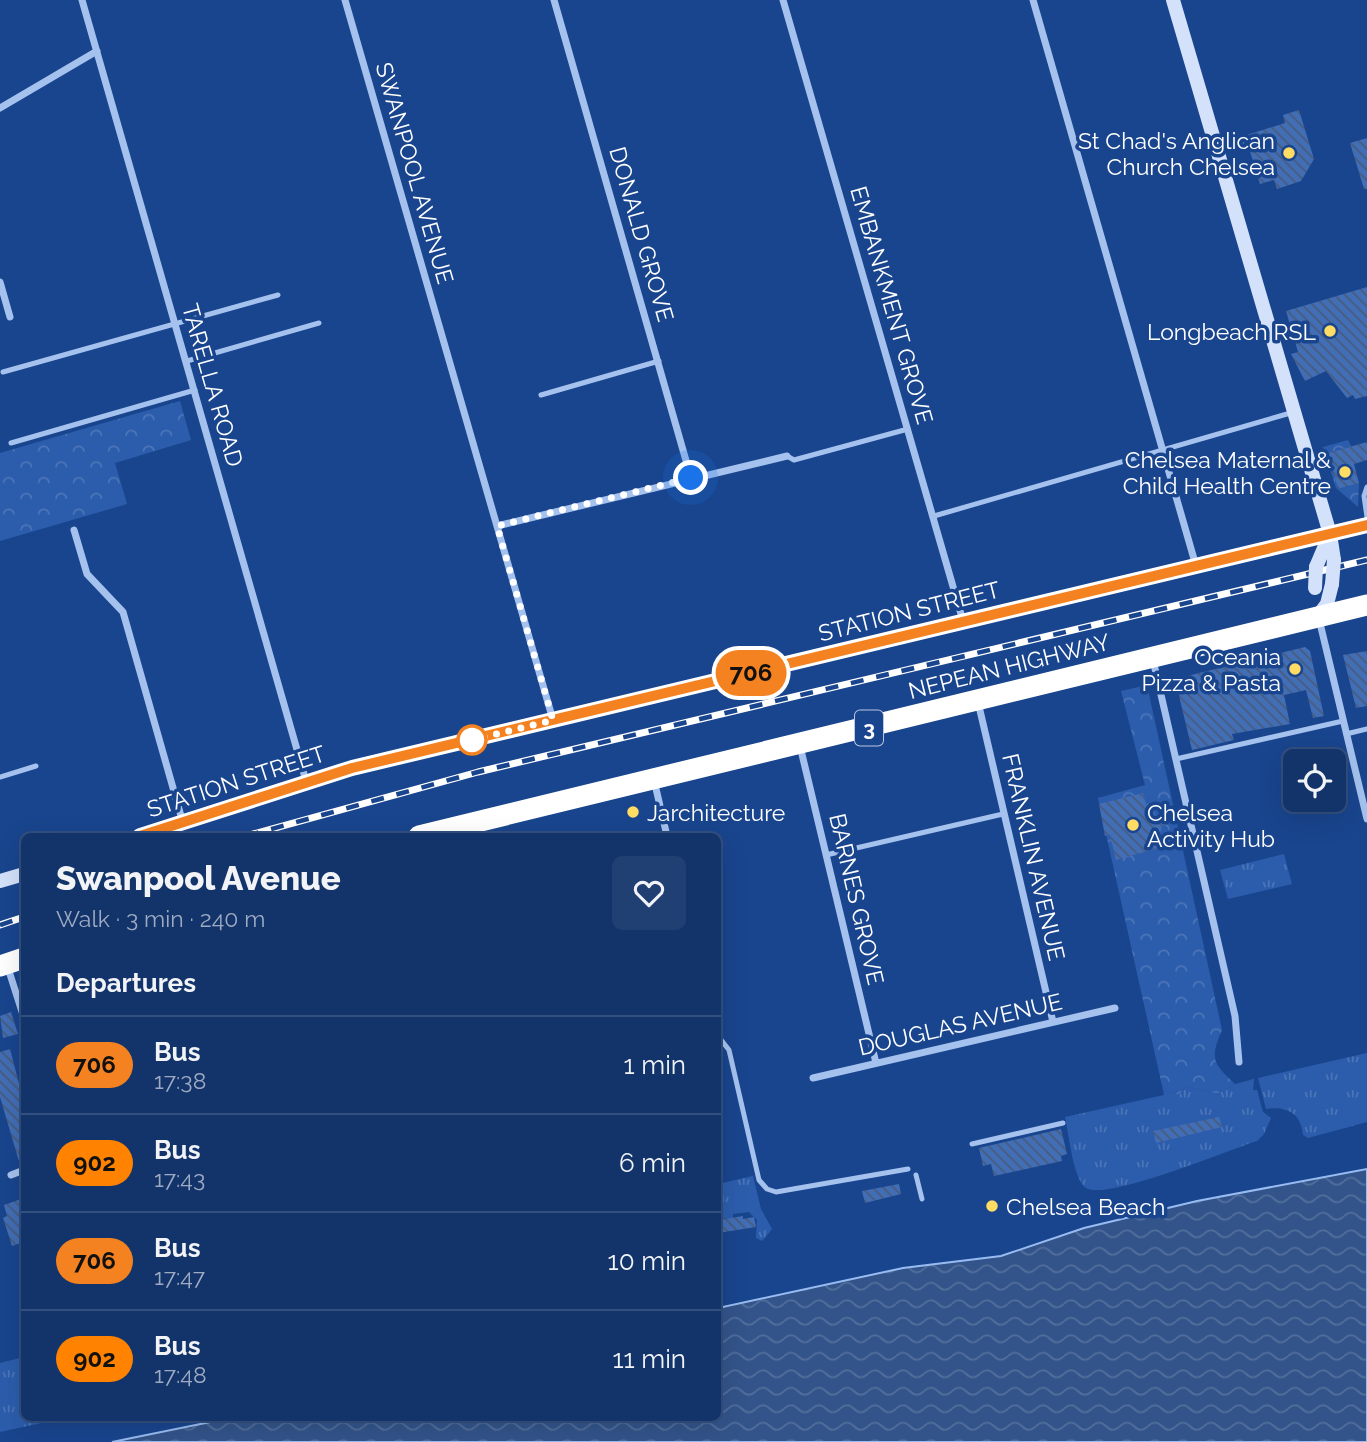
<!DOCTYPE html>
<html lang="en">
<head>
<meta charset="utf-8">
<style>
	:root { --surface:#13346a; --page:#203f72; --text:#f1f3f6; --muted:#9daac1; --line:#324f7e }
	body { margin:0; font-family:Raleway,sans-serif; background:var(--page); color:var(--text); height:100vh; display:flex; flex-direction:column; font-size:26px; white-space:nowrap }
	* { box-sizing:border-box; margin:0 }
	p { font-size:23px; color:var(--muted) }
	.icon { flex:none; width:38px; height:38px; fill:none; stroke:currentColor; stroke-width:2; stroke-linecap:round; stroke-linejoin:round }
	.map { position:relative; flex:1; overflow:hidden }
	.side { position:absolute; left:21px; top:833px; width:700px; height:588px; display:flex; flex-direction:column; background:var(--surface); border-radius:10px; box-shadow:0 7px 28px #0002,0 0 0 2px var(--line) }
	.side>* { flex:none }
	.badge { padding:0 14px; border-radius:23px; font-size:24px; line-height:46px }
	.tools { position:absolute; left:1283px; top:749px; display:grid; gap:14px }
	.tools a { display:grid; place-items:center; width:63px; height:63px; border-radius:10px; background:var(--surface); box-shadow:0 7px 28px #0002,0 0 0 2px var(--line); font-size:35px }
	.you { position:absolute; width:35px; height:35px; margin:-18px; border:5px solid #fff; border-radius:50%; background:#1a73e8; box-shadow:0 0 0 10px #1a73e833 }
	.map>.badge { position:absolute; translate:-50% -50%; box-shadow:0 0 0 4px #fff }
	h2 { padding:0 35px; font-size:26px; line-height:63px }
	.round { display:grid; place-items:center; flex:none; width:74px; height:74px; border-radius:10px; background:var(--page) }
	.overview { display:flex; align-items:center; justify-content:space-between; height:119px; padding:0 35px }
	h1 { font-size:33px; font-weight:800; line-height:52px }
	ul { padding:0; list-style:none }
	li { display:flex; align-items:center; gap:21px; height:98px; padding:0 35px; border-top:2px solid var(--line) }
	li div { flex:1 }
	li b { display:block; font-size:26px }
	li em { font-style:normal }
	li .badge { min-width:77px; font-weight:700; text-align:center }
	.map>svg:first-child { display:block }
	.grass { fill:url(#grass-tufts) }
	.park { fill:url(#park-crowns) }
	.water { fill:url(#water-waves); stroke:#98bcf1; stroke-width:2 }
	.building { fill:url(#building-back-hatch) }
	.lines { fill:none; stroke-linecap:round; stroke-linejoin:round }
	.lane { stroke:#a5c2ee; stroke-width:5 }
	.street { stroke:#a5c2ee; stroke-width:7 }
	.secondary { stroke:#d3e1fa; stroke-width:14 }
	.highway { stroke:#fff; stroke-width:21 }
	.rail-casing { stroke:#fff; stroke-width:7 }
	.rail { stroke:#19458e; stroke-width:4.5; stroke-dasharray:13; stroke-linecap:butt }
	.secondary-bridge { stroke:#d3e1fa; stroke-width:14 }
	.line-casing { stroke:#fff; stroke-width:16 }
	.line { stroke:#f58220; stroke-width:10 }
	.walk { stroke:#fff; stroke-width:7; stroke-dasharray:0 12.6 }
	.poi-dot { fill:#ffdc63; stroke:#19458e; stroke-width:2.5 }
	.stop-dot { fill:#fff; stroke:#f58220; stroke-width:3.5 }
	.labels { text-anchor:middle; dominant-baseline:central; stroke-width:7; stroke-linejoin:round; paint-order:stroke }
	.shield { fill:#19458e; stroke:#bac7dd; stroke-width:2 }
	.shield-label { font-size:21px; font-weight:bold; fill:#fff }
	.poi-label { font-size:23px; fill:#fff; stroke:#19458e; text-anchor:end }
	.street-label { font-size:23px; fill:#fff; stroke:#19458e }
</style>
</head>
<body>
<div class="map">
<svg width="1367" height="1442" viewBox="0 0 1367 1442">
	<defs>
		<pattern id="grass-tufts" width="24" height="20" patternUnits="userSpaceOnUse" patternTransform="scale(1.75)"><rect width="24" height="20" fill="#2c5dac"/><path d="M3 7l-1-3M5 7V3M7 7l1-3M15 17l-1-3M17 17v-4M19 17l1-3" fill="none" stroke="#4c75b8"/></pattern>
		<pattern id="park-crowns" width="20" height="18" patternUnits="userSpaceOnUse" patternTransform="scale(1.75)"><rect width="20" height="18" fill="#2c5dac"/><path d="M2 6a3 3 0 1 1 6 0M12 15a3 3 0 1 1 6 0" fill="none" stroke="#4c75b8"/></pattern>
		<pattern id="water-waves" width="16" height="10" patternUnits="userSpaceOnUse" patternTransform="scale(1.75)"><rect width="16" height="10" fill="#33548a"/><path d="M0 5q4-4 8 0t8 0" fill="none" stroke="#526e9c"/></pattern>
		<pattern id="building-back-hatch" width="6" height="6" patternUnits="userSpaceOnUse" patternTransform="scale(1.75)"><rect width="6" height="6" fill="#426eb6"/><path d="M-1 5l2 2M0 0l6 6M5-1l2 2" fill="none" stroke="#485b7c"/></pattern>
	</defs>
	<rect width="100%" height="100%" fill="#19458e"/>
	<path class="grass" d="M1284 854 1292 884 1228 899 1220 870Z
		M1367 1053V1122L1308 1138 1303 1135C1301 1111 1284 1106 1266 1109L1258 1078Z
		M1254 1079 1253 1090H1257L1263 1112 1271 1118 1264 1134 1257 1141C1228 1150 1107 1201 1086 1188 1073 1179 1069 1134 1065 1117L1164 1095 1163 1090 1179 1095 1186 1086 1217 1094 1235 1084Z
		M753 1176 761 1209 772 1229 762 1241 756 1238 757 1220 749 1212 733 1214V1219L718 1218V1184Z
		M24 1357V1418H64L0 1432V1363Z"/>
	<path class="park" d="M180 401 191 440 115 463 127 504 0 541V453Z
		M1348 440 1358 459 1353 460 1349 447 1328 453 1338 489 1359 483 1358 507 1336 488 1323 447Z
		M1147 685 1222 1030C1210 1058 1212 1063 1235 1084L1217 1094 1186 1086 1179 1095 1163 1090 1098 798 1145 785 1121 691Z"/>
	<path class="water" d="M1367 1169V1442H112L230 1418H718V1308L903 1268 1001 1256 1084 1228 1197 1201Z"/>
	<path class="building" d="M1299 110 1314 159 1301 181 1277 189 1274 180 1260 184 1249 148 1244 149 1240 137 1285 123 1283 115Z
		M1367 138V189H1364L1350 143Z
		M1367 287V396L1355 399 1353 395 1347 398 1326 371 1305 381 1291 354 1298 352 1286 311Z
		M1367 442V460L1354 464 1359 483 1338 489 1328 453Z
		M1305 647 1310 651 1324 716 1313 718 1306 690 1284 695 1290 724 1232 734 1234 740 1192 750 1175 679Z
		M1367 651V706L1356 708 1343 655Z
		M1143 793 1146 804 1152 802 1155 816 1166 815 1160 833 1162 847 1116 860 1110 835 1105 836 1099 804Z
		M11 1012 18 1034 3 1038 0 1016Z
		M10 1049 24 1103V1164L20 1165 0 1097V1052Z
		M1219 1117 1222 1127 1156 1143 1153 1131Z
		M1061 1129 1067 1154 1061 1156 1062 1161 994 1176 991 1164 983 1166 979 1148Z
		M899 1184 901 1194 865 1203 862 1191Z
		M24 1198V1242L12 1246 3 1218 7 1216 4 1205Z
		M743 1216V1219L754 1217 756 1227 718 1233V1220Z"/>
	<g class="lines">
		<path class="lane" d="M187 361 319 323
			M3 372 278 295
			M541 395 659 361
			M11 443 195 390
			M787 456 794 460 908 429
			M1367 487 1364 496 1367 517
			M934 516 1294 412
			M1346 734 1367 729
			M1176 759 1343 721
			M0 777 36 766
			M826 855 1003 814
			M718 1036 729 1050 759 1180 767 1189 776 1192 908 1169
			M972 1144 1063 1123
			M916 1175 922 1199"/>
		<path class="street" d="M82 0 306 781
			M345 0 553 720
			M554 0 691 478
			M783 0 963 621
			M1033 0 1196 566
			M0 108 97 51
			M0 282 10 317
			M497 526 787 456
			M74 530 87 574 123 612 183 823
			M1319 619 1367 819
			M1153 660 1235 1016 1239 1062
			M978 702 1053 1022
			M800 746 876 1063
			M654 780 667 836
			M8 968 24 1018
			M813 1078 1115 1008
			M11 1175 24 1170"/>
		<path class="secondary" d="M1173 0 1330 534 1334 560
			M1316 567 1330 534
			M1318 616 1327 604 1332 584
			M140 836 352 768 1367 525
			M0 881 24 874"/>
		<path class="highway" d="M419 836 1367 605
			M0 966 24 958"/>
		<g class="rail-casing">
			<path id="rail" d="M246 836 478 772 1367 560
				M0 925 24 917"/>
		</g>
		<use href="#rail" class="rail"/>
		<path class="secondary-bridge" d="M1332 584 1334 560
			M1315 588 1316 567"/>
	</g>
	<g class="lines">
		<g class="line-casing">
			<path id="line" d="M140 836 352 768 1367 525"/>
		</g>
		<use href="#line" class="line"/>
		<path class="walk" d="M472 740 553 720 497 526 691 478"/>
	</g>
	<g class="poi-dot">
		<circle cx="1289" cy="153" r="7"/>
		<circle cx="1330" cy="331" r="7"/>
		<circle cx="1345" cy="472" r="7"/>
		<circle cx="1295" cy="669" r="7"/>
		<circle cx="633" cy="812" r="7"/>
		<circle cx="1133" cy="825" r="7"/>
		<circle cx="992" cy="1206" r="7"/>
	</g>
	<circle class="stop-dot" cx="472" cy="740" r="14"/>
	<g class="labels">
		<rect class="shield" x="855" y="710.5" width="28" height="35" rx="5"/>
		<g class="shield-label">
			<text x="869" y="728">3</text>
		</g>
		<g class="poi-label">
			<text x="1275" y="140">St Chad's Anglican<tspan x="1275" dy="26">Church Chelsea</tspan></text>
			<text x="1316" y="331">Longbeach RSL</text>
			<text x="1331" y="459">Chelsea Maternal &amp;<tspan x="1331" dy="26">Child Health Centre</tspan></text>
			<text x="1281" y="656">Oceania<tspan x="1281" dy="26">Pizza &amp; Pasta</tspan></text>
			<text x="647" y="812" text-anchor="start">Jarchitecture</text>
			<text x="1147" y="812" text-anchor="start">Chelsea<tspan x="1147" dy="26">Activity Hub</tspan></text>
			<text x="1006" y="1206" text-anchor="start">Chelsea Beach</text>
		</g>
		<g class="street-label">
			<text transform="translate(415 173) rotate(74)">SWANPOOL AVENUE</text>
			<text transform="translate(642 234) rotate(74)">DONALD GROVE</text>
			<text transform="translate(892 305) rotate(74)">EMBANKMENT GROVE</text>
			<text transform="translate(213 385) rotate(74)">TARELLA ROAD</text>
			<text transform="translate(909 611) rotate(-14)">STATION STREET</text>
			<text transform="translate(1009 666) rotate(-14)">NEPEAN HIGHWAY</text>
			<text transform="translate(236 781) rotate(-18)">STATION STREET</text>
			<text transform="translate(1034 857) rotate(77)">FRANKLIN AVENUE</text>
			<text transform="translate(857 899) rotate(77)">BARNES GROVE</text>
			<text transform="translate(960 1024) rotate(-13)">DOUGLAS AVENUE</text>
		</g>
	</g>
</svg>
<div class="tools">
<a><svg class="icon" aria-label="locate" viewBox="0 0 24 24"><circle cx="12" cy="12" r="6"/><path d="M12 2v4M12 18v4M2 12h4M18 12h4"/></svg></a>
</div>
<div class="you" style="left:691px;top:478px"></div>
<b class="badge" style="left:751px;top:673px;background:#f58220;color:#111">706</b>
<section class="side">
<div class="overview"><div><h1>Swanpool Avenue</h1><p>Walk · 3 min · 240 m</p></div><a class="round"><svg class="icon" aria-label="heart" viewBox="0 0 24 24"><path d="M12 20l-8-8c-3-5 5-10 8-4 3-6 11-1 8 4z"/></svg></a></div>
<h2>Departures</h2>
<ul>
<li><span class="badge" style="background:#f58220;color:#111">706</span><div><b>Bus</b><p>17:38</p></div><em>1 min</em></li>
<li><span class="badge" style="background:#ff8200;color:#111">902</span><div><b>Bus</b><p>17:43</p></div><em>6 min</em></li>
<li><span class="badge" style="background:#f58220;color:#111">706</span><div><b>Bus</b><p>17:47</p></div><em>10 min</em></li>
<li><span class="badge" style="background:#ff8200;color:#111">902</span><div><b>Bus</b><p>17:48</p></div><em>11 min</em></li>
</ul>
</section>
</div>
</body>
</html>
